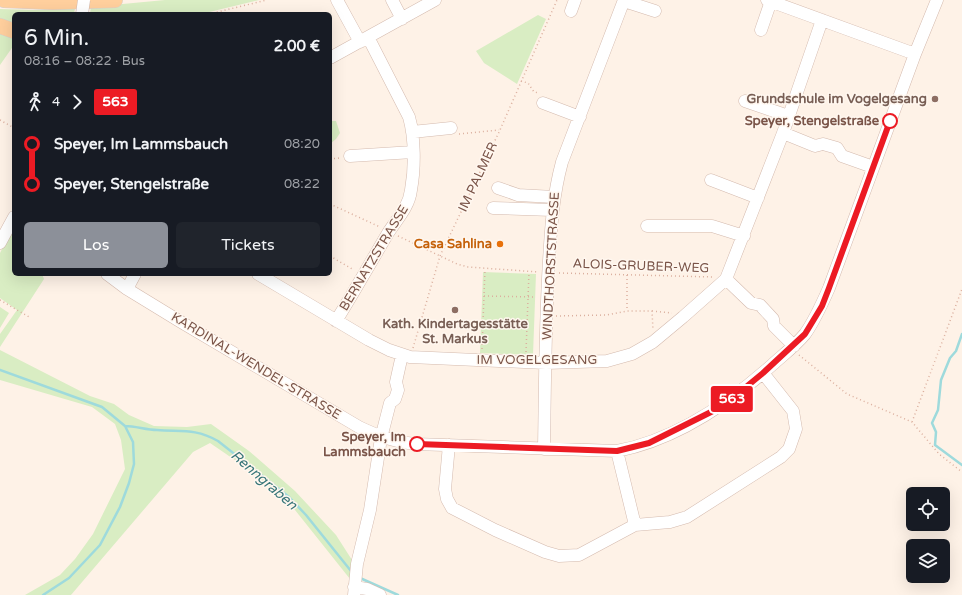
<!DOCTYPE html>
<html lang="de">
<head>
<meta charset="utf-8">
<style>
	:root { --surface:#171b24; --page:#20242c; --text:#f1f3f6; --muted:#9ea1a6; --accent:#8c9099 }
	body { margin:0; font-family:"Varela Round",sans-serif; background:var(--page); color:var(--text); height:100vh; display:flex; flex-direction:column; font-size:15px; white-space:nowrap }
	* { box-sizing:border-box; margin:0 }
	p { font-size:13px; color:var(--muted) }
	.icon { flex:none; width:22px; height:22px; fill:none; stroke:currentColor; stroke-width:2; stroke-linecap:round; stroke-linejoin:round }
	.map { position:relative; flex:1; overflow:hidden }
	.panel { position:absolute; left:12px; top:12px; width:320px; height:264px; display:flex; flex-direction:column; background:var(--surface); border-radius:6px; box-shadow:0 4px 16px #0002 }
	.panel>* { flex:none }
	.badge { padding:0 8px; border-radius:3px; font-size:14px; line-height:26px }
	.buttons { position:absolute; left:906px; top:487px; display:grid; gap:8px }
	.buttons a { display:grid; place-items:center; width:44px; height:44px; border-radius:6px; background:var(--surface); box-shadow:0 4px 16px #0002; font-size:20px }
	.map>.badge { position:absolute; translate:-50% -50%; box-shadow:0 0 0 2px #fff }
	.legs { display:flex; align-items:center; gap:6px; height:44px; padding:0 12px; font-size:13px }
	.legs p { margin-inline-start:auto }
	.overview { display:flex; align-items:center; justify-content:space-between; height:68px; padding:0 12px }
	h1 { font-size:22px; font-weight:600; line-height:30px }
	.cta { display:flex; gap:8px; margin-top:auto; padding:8px 12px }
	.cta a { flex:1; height:46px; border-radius:6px; background:var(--accent); color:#fff; font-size:16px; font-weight:600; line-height:46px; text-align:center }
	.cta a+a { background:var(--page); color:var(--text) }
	ul { padding:0 12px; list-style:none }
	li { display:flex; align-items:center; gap:14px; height:40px; font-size:15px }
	li i { display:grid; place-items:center; width:6px; height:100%; margin:0 5px; background:currentColor }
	li i::after { content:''; width:10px; height:10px; margin:-5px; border:3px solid; border-radius:50%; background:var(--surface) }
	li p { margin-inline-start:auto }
	li:first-child i { background:linear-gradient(#0000 50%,currentColor 0) }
	li:last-child i { background:linear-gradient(currentColor 50%,#0000 0) }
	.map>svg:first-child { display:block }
	.green { fill:#d9edc3 }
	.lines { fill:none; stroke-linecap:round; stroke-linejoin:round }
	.stream { stroke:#9edadc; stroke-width:2.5 }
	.minor-casing { stroke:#d4baae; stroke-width:13 }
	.major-casing { stroke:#dacfcc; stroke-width:16 }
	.path { stroke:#dbaf9e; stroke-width:1.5; stroke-dasharray:1 3; stroke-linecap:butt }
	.minor { stroke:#fff; stroke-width:12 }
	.major { stroke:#ffcf9d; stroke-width:15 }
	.minor-bridge-casing { stroke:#d4baae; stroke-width:13; stroke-linecap:butt }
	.minor-bridge { stroke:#fff; stroke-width:12 }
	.line-1-casing { stroke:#fff; stroke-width:9 }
	.line-1 { stroke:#ec1b24; stroke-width:6 }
	.education-dot { fill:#8d6e63; stroke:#fff7ef; stroke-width:1.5 }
	.stop-1-dot { fill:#fff; stroke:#ec1b24; stroke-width:2 }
	.food-dot { fill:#e8710a; stroke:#fff7ef; stroke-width:1.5 }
	.labels { text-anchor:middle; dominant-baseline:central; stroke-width:3; stroke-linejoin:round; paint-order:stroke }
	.education-label { font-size:13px; font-weight:bold; fill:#785e54; stroke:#fff7ef; text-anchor:end }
	.stop-label { font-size:13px; font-weight:bold; fill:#7a5448; stroke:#fff7ef; text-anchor:end }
	.street-label { font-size:13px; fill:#7a5448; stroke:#fff7ef }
	.food-label { font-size:13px; font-weight:bold; fill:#c56008; stroke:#fff7ef; text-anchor:end }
	.water-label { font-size:14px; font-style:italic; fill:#387679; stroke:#fff7ef }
</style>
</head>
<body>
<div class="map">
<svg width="962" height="595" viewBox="0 0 962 595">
	<rect width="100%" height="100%" fill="#fef2e7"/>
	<path class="green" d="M165 0H259L201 14H90L91 7Z
		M75 8 74 14H14V27L0 22V9L33 10Z
		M538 15 546 19 517 84 484 63 476 51Z
		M0 31 14 36V45L0 65Z
		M330 121H336L340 133 336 139 330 144Z
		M14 226V274H42L44 279 0 347V334L17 310 0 298V253Z
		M483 272 536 274 533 355 480 353Z
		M0 307 9 313 0 328Z
		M0 350 90 396 114 404 129 415 154 426 187 427 211 424 249 451 295 491 336 535 352 560 350 579 291 505 248 469 210 443 193 452 71 595H25L60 575 75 559 93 534 125 469 121 440 115 424 92 407 0 380Z"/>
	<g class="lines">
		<path class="stream" d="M962 334 956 351 950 358 941 380 938 410 932 423 936 432 935 445 962 465
			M0 370 102 407 125 426 133 442 134 464 129 483 120 507 100 545 69 578 43 595
			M125 426C136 426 146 430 157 430 181 432 195 428 218 441L289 497 306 515 351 571
			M360 578 398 595"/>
		<g class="minor-casing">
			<path id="minor" d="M337 0 360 42
				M392 0 402 19
				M767 0 915 54
				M624 1 655 11
				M571 11 575 0
				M761 30 771 1
				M330 58 435 0
				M745 101 788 116
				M543 103 580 117
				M412 132 451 128
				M783 133 815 146 823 144 837 148 842 156 873 167
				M350 156 413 152
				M711 180 758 198
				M498 188 518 195 554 197
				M493 208 552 210
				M647 226H712L744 236
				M0 243 14 217
				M107 274 127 289 181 322 359 427C378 436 394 442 415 444L617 451C675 440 728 404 772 365 783 355 795 346 805 334 815 320 822 304 829 288L915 54 937 0
				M258 274 369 340 389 350 410 357 546 363 607 361 632 354 653 342 683 317 726 279 783 133 822 20
				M726 279 751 303 760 305 773 319 774 326 794 346
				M127 289 135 274
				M336 321C354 292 371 262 388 233 397 219 409 207 411 190 415 168 415 138 409 117L368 37
				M449 445 445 489 447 499 452 508 495 530 545 552 559 556 579 555 635 525 670 522 687 517 781 457 789 449 796 429 793 411 763 373
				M544 449C545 387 545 324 549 261 551 227 553 195 562 162L624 0
				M617 451 635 525
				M354 587 367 589 380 595
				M354 595 357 564 370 510 381 438 390 403 395 399 398 390 396 382 402 355"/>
		</g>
		<g class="major-casing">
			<path id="major" d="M4 0 53 2 115 0
				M0 26 14 31"/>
		</g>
		<path class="path" d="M209 14 267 0
			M521 81 528 83 534 92 539 93
			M0 120 14 128
			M459 134 499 130
			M330 159 340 158
			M330 204 380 227
			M398 236 457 264 468 267 539 272
			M330 256 354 270
			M559 273 713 277
			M627 275V311
			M484 296 536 297
			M0 300 31 318
			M652 311 672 313
			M556 316 607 315 627 311H652L653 330
			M413 348 440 256 500 130 557 0
			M482 349 485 269
			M526 352 529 272
			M799 355 847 394 912 422 939 454 962 472
			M912 422 962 289"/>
		<use href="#minor" class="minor"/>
		<use href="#major" class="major"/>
		<g class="minor-bridge-casing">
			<path id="minor-bridge" d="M82 14 84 0"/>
		</g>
		<use href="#minor-bridge" class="minor-bridge"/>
	</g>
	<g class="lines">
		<g class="line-1-casing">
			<path id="line-1" d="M417 444 617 451 649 443 715 410 729 401 763 373 805 334 822 306 829 288 890 121"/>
		</g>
		<use href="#line-1" class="line-1"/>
	</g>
	<g class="education-dot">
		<circle cx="935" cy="99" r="4"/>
		<circle cx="455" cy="310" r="4"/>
	</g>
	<g class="stop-1-dot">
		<circle cx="890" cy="121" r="7"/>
		<circle cx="417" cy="444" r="7"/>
	</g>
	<circle class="food-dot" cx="500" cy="244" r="4"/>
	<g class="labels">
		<g class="education-label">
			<text x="927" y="99">Grundschule im Vogelgesang</text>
			<text x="455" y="324" text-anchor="middle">Kath. Kindertagesstätte<tspan x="455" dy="15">St. Markus</tspan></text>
		</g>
		<g class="stop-label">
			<text x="879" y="121">Speyer, Stengelstraße</text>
			<text x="406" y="437">Speyer, Im<tspan x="406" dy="15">Lammsbauch</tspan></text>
		</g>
		<g class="street-label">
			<text transform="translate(478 177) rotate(-65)">IM PALMER</text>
			<text transform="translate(374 258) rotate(-59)">BERNATZSTRASSE</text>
			<text transform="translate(551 266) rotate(-87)">WINDTHORSTSTRASSE</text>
			<text transform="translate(641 266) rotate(2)">ALOIS-GRUBER-WEG</text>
			<text x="537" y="360">IM VOGELGESANG</text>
			<text transform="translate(256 366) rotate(31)">KARDINAL-WENDEL-STRASSE</text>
		</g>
		<g class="food-label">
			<text x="492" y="244">Casa Sahlina</text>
		</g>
		<g class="water-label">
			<text transform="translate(264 480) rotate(41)">Renngraben</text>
		</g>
	</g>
</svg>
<div class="buttons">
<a><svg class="icon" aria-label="locate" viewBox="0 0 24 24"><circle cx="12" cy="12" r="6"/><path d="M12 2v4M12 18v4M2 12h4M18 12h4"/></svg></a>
<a><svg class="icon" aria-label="layers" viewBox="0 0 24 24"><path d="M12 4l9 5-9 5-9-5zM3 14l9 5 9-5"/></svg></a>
</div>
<b class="badge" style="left:732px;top:399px;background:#ec1b24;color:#fff">563</b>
<section class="panel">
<div class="overview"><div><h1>6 Min.</h1><p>08:16 – 08:22 · Bus</p></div><b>2.00 €</b></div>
<div class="legs"><svg class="icon" aria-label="walk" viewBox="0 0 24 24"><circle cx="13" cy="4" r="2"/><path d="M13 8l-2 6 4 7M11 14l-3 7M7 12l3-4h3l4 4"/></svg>4<svg class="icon" aria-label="forward" viewBox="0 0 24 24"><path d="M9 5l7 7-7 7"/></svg><b class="badge" style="background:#ec1b24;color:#fff">563</b></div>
<ul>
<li><i style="color:#ec1b24"></i><b>Speyer, Im Lammsbauch</b><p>08:20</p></li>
<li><i style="color:#ec1b24"></i><b>Speyer, Stengelstraße</b><p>08:22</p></li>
</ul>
<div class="cta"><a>Los</a><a>Tickets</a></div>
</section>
</div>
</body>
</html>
